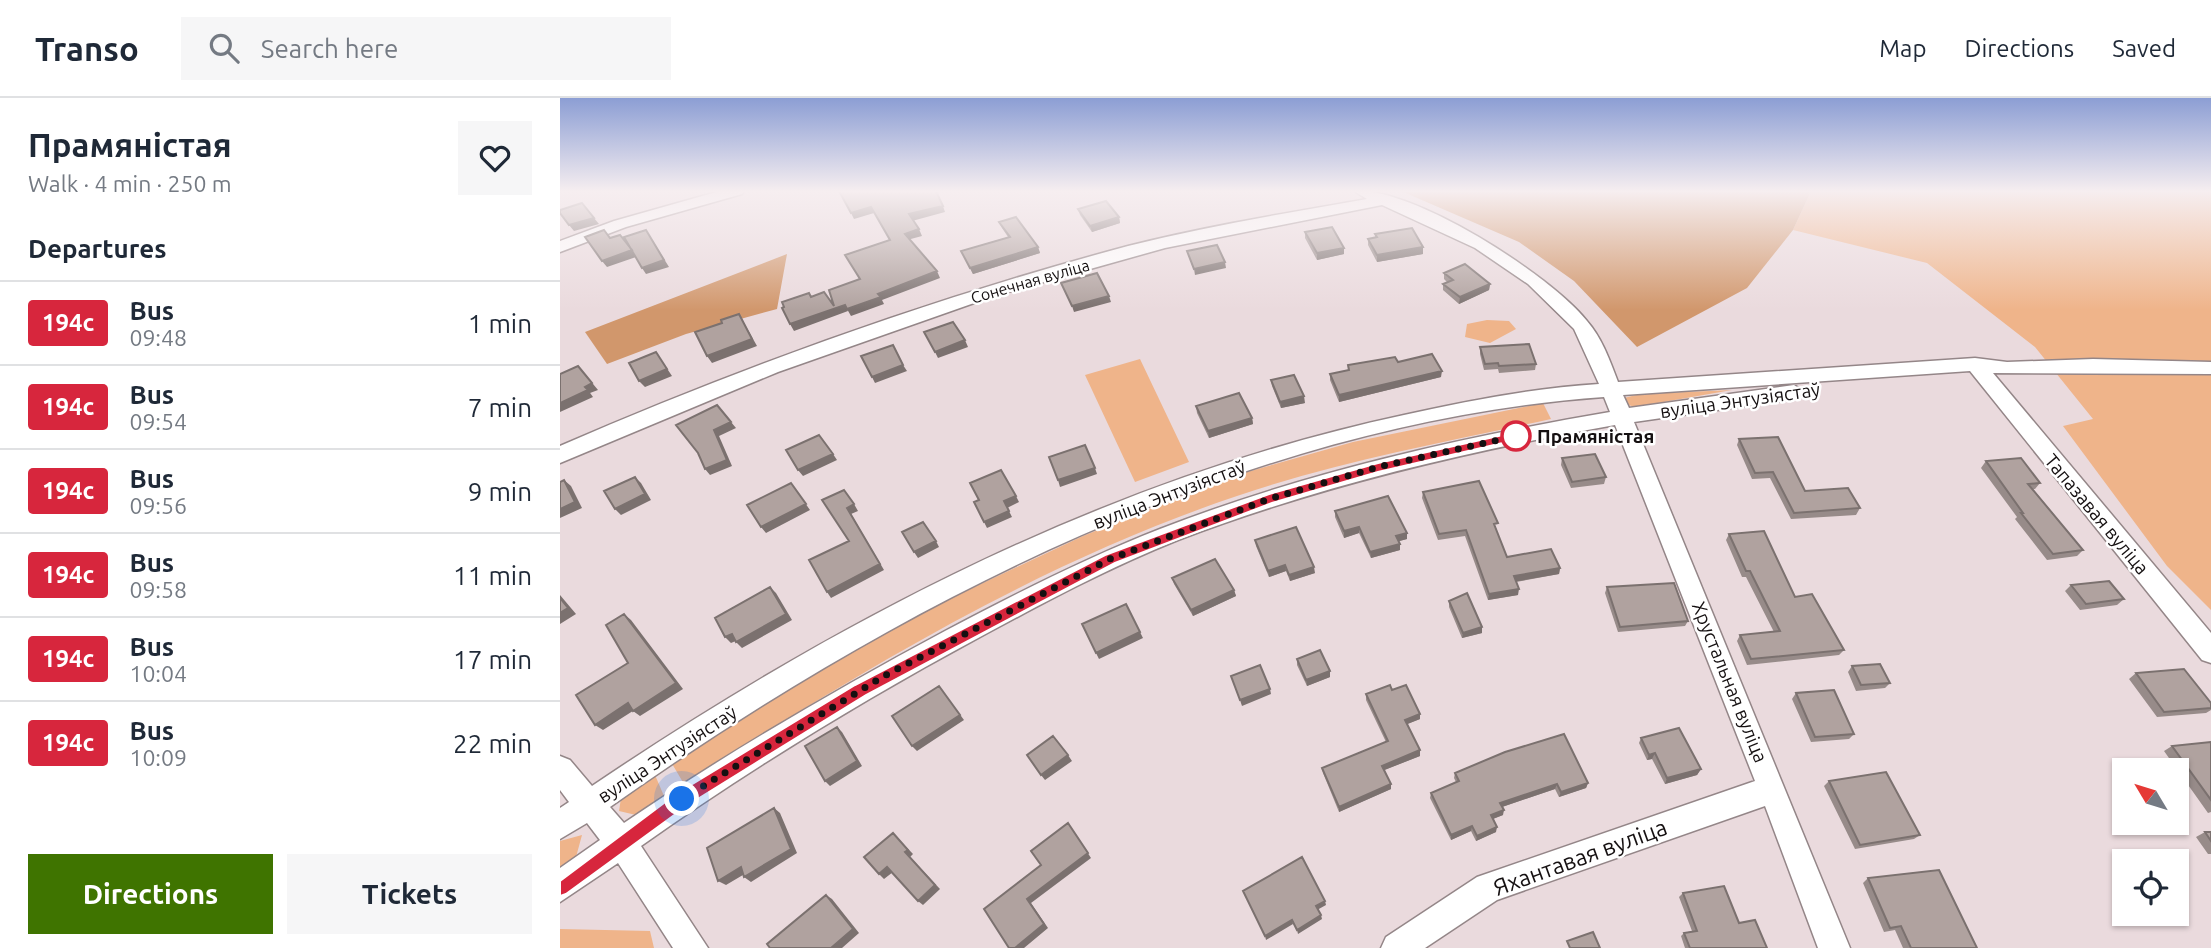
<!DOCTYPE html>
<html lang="en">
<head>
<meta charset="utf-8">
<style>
	:root { --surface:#fff; --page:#f6f6f7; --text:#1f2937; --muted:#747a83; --line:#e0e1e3; --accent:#3f7400 }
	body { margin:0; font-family:Ubuntu,sans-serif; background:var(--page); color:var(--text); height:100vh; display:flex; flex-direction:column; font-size:26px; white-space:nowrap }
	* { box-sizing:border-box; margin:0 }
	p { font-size:23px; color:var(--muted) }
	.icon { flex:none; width:38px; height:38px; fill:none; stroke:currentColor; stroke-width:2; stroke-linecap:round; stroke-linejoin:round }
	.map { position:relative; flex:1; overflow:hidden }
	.side { display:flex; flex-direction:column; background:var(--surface); width:560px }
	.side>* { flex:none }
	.badge { padding:0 14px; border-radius:5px; font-size:24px; line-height:46px }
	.needle { width:46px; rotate:308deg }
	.tools { position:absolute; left:1552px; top:660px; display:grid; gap:14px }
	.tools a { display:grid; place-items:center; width:77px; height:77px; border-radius:0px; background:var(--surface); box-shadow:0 2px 5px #0004; font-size:35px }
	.you { position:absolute; width:35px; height:35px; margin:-18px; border:5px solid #fff; border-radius:50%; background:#1a73e8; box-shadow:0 0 0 10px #1a73e833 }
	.map>.badge { position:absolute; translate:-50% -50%; box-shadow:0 0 0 4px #fff }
	h2 { padding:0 28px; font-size:26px; line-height:63px }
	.round { display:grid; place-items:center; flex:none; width:74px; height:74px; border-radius:0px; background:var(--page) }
	.summary { display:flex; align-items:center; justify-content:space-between; height:119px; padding:0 28px }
	h1 { font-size:33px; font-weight:700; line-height:52px }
	.primary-button { display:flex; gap:14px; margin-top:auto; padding:14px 28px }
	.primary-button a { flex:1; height:80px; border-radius:0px; background:var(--accent); color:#fff; font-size:28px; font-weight:700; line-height:80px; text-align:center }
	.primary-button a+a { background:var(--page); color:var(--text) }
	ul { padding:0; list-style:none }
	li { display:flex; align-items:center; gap:21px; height:84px; padding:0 28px; border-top:2px solid var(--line) }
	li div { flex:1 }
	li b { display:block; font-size:26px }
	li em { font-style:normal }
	li .badge { min-width:77px; font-weight:700; text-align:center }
	header { display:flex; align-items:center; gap:42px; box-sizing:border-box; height:98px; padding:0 35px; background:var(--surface); border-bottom:2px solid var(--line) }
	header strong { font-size:33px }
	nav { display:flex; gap:38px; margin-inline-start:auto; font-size:24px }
	.search { width:490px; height:63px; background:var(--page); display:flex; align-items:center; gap:18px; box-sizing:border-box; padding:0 24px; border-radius:0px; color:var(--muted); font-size:26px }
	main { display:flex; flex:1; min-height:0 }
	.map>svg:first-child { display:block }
	.green { fill:#efb48a }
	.forest { fill:#d1976c }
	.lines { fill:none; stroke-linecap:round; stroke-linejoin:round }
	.minor-casing { stroke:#948688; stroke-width:3 }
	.minor { fill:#fff; fill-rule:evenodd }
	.wall { fill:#978b89 }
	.shaded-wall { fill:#7b716f }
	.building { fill:#b0a29f; stroke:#7b716f; stroke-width:2 }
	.line { fill:#d7263d; stroke:#fff; stroke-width:2 }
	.walk { stroke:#151011; stroke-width:7; stroke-dasharray:0 12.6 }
	.stop-dot { fill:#fff; stroke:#d7263d; stroke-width:3.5 }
	.labels { text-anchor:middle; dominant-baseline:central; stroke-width:5; stroke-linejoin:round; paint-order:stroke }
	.far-street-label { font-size:16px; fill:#151011; stroke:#fff }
	.street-label { font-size:19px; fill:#151011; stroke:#fff }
	.stop-label { font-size:19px; font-weight:bold; fill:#151011; stroke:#fff; text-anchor:start }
	.near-street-label { font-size:23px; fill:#151011; stroke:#fff }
</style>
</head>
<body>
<header>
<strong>Transo</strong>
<div class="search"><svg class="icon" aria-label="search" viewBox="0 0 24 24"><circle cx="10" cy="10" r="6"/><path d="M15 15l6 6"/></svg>Search here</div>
<nav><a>Map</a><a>Directions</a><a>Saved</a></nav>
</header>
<main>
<section class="side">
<div class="summary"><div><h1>Прамяністая</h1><p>Walk · 4 min · 250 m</p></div><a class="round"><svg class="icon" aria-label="heart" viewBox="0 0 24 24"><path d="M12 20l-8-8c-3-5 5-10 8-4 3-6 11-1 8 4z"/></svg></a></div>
<h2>Departures</h2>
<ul>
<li><span class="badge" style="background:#d7263d;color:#fff">194с</span><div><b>Bus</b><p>09:48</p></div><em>1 min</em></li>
<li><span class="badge" style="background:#d7263d;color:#fff">194с</span><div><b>Bus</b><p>09:54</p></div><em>7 min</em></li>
<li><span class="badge" style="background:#d7263d;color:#fff">194с</span><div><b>Bus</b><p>09:56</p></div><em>9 min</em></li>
<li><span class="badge" style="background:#d7263d;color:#fff">194с</span><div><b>Bus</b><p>09:58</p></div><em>11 min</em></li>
<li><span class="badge" style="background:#d7263d;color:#fff">194с</span><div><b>Bus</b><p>10:04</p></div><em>17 min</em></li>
<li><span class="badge" style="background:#d7263d;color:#fff">194с</span><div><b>Bus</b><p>10:09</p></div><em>22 min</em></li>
</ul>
<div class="primary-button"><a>Directions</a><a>Tickets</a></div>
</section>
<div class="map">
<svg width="1651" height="850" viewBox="0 0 1651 850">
	<rect width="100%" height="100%" fill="#eadadd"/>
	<path class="green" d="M1251 93H1651V512L1607 468 1503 328 1533 321 1475 249 1367 165 1233 132Z
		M927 222 949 223 956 231 930 245 905 239 907 226Z
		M580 261 629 364 575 384 525 277Z
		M1172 292 1075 309 1065 306 1064 300 1080 296Z
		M983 305 991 321C886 344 779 363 677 398 478 465 299 574 124 686L111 664 340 524 523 438 666 380 793 344Z
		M95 677 104 698 76 717 59 713 61 700Z
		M22 737 16 759 0 771V743Z
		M0 831 90 833 94 850H0Z"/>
	<path class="forest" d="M841 93H1251L1233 132 1187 190 1077 249 1014 183 959 144Z
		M227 156 217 211 126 236 47 266 25 234Z"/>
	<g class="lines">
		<g class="minor-casing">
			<path id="minor" d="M160 93H184L182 96 66 129 0 154V143L54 123Z
				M794 93C853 89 989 176 1027 223 1042 240 1050 263 1058 284L1415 260 1447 264 1533 261 1651 264V276L1433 275 1651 535V565L1642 562 1410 273 1063 297 1069 310 1234 287 1244 294 1234 301 1074 324 1290 850H1258L1205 708 937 802 865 850H821L826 839 917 779 1195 683 1055 327C907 353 759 388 618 442 550 469 485 504 420 539 303 602 190 671 81 748L148 850H113L58 765 0 804V770L40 742 27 725 0 741V710L9 704 0 692V658L10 662 32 688C279 521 550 380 844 317 908 303 973 290 1039 286L1014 231 968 186 915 150 822 107 605 150 434 198 218 274 0 365V348C184 268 374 200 568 148 647 128 727 115 807 101ZM1044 299 1050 314C897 340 744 375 600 431 526 460 455 496 385 533 275 592 167 655 64 725L50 709C337 506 688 324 1044 299Z"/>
		</g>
		<use href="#minor" class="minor"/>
	</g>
	<path class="wall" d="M518 111 559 119 560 125 532 134 520 117Z
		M439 124 478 149 480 155 413 176 401 153 448 139 442 130Z
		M745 134 784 150V156L757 162 745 140Z
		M815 136 863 149V156L817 164 808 147V141L815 140Z
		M884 175 930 186 929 192 899 206 883 192V186L887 184 884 181Z
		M920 249 976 266 975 272 939 275 938 271 924 272 920 256Z
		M838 264 881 279 779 304 770 282V276L788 272V267Z
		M711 282 745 305 721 310 712 288Z
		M636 308 692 320 693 326 649 340 637 315Z
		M1179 341 1245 393 1300 410 1296 417 1231 421 1210 380 1192 381 1177 347Z
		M1002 360 1046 379 1044 386 1011 390 1001 367Z
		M1426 363 1480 385 1475 391H1473L1523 452 1517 458 1487 462 1455 421 1457 419 1421 370Z
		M863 394 937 431H936L947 459 1000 470 999 476 956 484 958 497 928 502 905 438 878 442 862 400Z
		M775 413 847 441 839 443 840 452 811 460 799 435 784 440 775 419Z
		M1169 436 1235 499 1284 552 1279 557 1187 567 1177 543 1180 537 1214 534 1186 479H1182L1166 442Z
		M695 442 755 475 730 483 726 473 709 479 696 448Z
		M612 480 674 492 676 498 633 518 614 486Z
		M1511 487 1564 501 1557 507 1520 512 1505 493Z
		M1047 489 1128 523 1125 528 1058 534 1045 495Z
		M889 503 922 529V535L902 540 889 509Z
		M737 561 770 573V579L747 588 737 567Z
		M1292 568 1330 585 1325 590 1296 593 1288 574Z
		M1576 575 1651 605V612L1646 615 1597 619 1569 581Z
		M832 592 860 616V621L847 626 860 652V658L824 672 831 686V691L779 714 763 675 762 670 826 644 806 602V596Z
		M1236 595 1294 636 1289 641 1251 644 1232 601Z
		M1081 640 1141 671 1137 677 1105 686 1092 661 1087 662 1079 645Z
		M1651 644V714L1648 715 1604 653 1612 648Z
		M895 675 1028 685 1026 690 999 699 995 691 942 709 943 717 933 721 936 734 916 743 911 733 891 742 870 700 871 695 896 684 894 680Z
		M1269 683 1360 737 1354 741 1295 751 1264 688Z
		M1645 734H1651V756H1648L1636 739Z
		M1308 780 1417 850H1343L1335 832 1324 834 1303 785Z
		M1123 795 1179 825 1207 850H1125L1121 838 1124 835 1132 833 1119 799Z"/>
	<path class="shaded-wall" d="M383 108 385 114 352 123 349 116Z
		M311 109 314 115 294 121 291 115Z
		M559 119 560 125 532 134 530 128Z
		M34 120 39 126 14 133 9 127Z
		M359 131 362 138 347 142 345 136Z
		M86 132 109 169 86 176 82 170Z
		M478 149 480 155 413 176 410 170Z
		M863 149V156L817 164V157Z
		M784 150V156L757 162V155Z
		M72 152 76 159 47 169 42 163Z
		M665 164 666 170 635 177 634 171Z
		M377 173 380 180 322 202 324 206 291 218 287 211 318 196Z
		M930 186 929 192 899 206 900 199Z
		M549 198 551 204 514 214 512 208Z
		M285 207 288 213 234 233 230 226Z
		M179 216 197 248 152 265 147 258Z
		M405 242 408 249 378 260 375 254Z
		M96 254 112 278 85 289 79 283Z
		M343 267 347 273 315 285 312 279Z
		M18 268 24 275 38 292 30 295 25 289Z
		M882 273 881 279 779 304V297Z
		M28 292 33 299 0 314V305Z
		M744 298 745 305 721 310 720 304Z
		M692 320 693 326 649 340 648 333Z
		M171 324 176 330 159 338 172 368 150 377 145 371 154 332Z
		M273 356 277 362 243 378 238 372Z
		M535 370 537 376 500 389 498 382Z
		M75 379 81 385 91 402 61 417 55 411Z
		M4 382 11 388 22 410 0 420V411Z
		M231 385 250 412 206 435 201 429Z
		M456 398 459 404 447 410 444 403Z
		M294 406 298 413 291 416 324 472 271 500 267 494 320 466 287 410Z
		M449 413 452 419 427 430 424 424Z
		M799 429V435L784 440V433Z
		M847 435V441L836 444V438Z
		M376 443 379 449 358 460 354 454Z
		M840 446V452L811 460 810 454Z
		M725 467 726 473 709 479 708 473Z
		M754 469 755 475 730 483 729 477Z
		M1000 470 999 476 953 484 954 478Z
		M210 489 216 495 232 522 182 550 176 544Z
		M959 491 958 497 928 502 929 496Z
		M674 492 676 498 633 518 631 512Z
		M0 497 16 516 0 526Z
		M64 516 71 522 123 591 80 618 73 613Z
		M922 529V535L902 540 903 535Z
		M580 534 583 540 539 561 536 555Z
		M172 536 178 542 171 545 165 539Z
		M770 573V579L747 588 746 582Z
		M379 588 404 622 357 653 352 648Z
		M710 591 711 596 682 608 680 602Z
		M68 605 76 611 43 632 35 627Z
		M860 616V621L845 627V622Z
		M277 629 282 634 302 668 270 688 265 683Z
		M860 652V658L822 673V668Z
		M1095 655 1092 661 1087 662 1089 657Z
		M508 657 512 663 485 682 481 677Z
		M1141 671 1137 677 1105 686 1107 680Z
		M1028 685 1026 690 999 699 1001 694Z
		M831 686V691L779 714V709Z
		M997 686 995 691 939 710 940 705Z
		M214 710 220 715 237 755 191 784 184 779Z
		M944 712 943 717 930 722 931 717Z
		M508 725 531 760 471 805 488 830 464 850H455L467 801Z
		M912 728 911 733 891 742V737Z
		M937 729 936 734 916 743 917 738Z
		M333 735 353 756 350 759 380 791 363 807 358 803 345 754Z
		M181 769 188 774 166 787 158 783Z
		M327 769 333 774 324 781 319 776Z
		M266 797 272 801 299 835 282 850H271Z
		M765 803 766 807 757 812 756 808Z
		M761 817 762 821 738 836 737 832Z
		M732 822 733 826 706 842 705 838Z"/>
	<path class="building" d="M279 93H376L383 108 349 116 359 131 345 136 377 173 318 196 321 199 287 211 285 207 230 226 222 210 224 209 222 204 249 195 251 199 264 194 274 208 269 192 300 181 285 157 330 142 311 109 291 115Z
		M546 103 559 119 530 128 518 111Z
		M22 105 34 120 9 127 0 115V112Z
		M456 119 478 149 410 170 401 153 450 139 439 124Z
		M772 129 784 150 757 155 745 134Z
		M852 130 863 149 817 157 808 141 817 139 815 136Z
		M44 132 50 140 60 137 72 152 42 163 25 139Z
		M86 132 104 162 82 170 64 139Z
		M657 147 665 164 634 171 627 153Z
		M905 166 930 186 900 199 883 186 893 182 884 175Z
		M537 175 549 198 512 208 501 185Z
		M179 216 192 241 147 258 135 234 162 225 161 222Z
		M393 224 405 242 375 254 364 234Z
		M969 246 976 266 939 268 938 265 925 266 920 249Z
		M333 247 343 267 312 279 301 258Z
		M96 254 107 271 79 283 69 265Z
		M872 256 882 273 779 297 770 276 789 272 788 267 835 259 838 264Z
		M18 268 32 285 25 289 28 292 0 305V276Z
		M734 277 744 298 720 304 711 282Z
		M679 295 692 320 648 333 636 308Z
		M157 307 171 324 154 332 167 362 145 371 138 355 116 327Z
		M259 337 273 356 238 372 226 352Z
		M1218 339 1245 393 1288 390 1300 410 1234 415 1213 374 1195 375 1179 341Z
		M525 347 535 370 498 382 489 359Z
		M1035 356 1046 379 1012 384 1002 360Z
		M1461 360 1480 385 1468 386 1523 452 1493 456 1461 415H1463L1426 363Z
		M441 372 456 398 444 403 449 413 424 424 414 404 419 402 410 385Z
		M75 379 85 396 55 411 44 393Z
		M4 382 15 404 0 411V384Z
		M919 383 938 425 934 426 947 459 991 451 1000 470 954 478 959 491 929 496 906 432 879 436 863 394Z
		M231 385 246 406 201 429 187 407Z
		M284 392 294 406 287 410 320 466 267 494 249 462 289 443 262 402Z
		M828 398 847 435 836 438 840 446 810 454 799 429 784 433 775 413Z
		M363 424 376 443 354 454 342 434Z
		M736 429 754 469 729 477 725 467 708 473 695 442Z
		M1204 433 1235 499 1252 496 1284 552 1191 561 1180 537 1220 533 1190 473H1186L1169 436Z
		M655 461 674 492 631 512 612 480Z
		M1549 483 1564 501 1526 506 1511 487Z
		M1114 485 1128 523 1060 529 1047 489Z
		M210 489 226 516 176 544 172 536 165 539 155 520Z
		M907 495 922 529 903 535 889 503Z
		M0 500 8 510 0 515Z
		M566 506 580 534 536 555 522 526Z
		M64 516 116 585 73 613 68 605 35 627 16 597 68 565 46 527Z
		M760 552 770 573 746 582 737 561Z
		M1320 566 1330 585 1301 587 1292 568Z
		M700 567 710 591 680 602 671 578Z
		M1624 571 1651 605V610L1604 614 1576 575Z
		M830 587 832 592 846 587 860 616 845 622 860 652 822 668 831 686 779 709 762 670 828 643 806 596Z
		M379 588 400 617 352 648 332 618Z
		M1274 592 1294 636 1255 639 1236 595Z
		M277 629 297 663 265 683 245 648Z
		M1119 630 1141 671 1107 680 1095 655 1089 657 1081 640Z
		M1004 636 1028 685 1001 694 997 686 940 705 944 712 931 717 937 729 917 738 912 728 891 737 871 695 899 683 895 675 945 654Z
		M493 638 508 657 481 677 467 657Z
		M1651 644V702L1612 648Z
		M1326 674 1360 737 1300 747 1269 683Z
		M214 710 231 751 184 779 181 769 158 783 147 750Z
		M508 725 528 755 467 801 484 826 455 850H449L424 811 481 767 471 753Z
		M1645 734H1651V743Z
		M333 735 348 752 345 754 375 787 358 803 327 769 319 776 304 759Z
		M742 759 765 803 756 808 761 817 737 832 732 822 705 838 683 793Z
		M1379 772 1417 850H1351L1341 828 1330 830 1308 780Z
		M1164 788 1179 825 1195 822 1207 850H1130L1124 835 1137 833 1123 795Z
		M266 797 293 831 271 850H210L207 846Z
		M1033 834 1040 850H1010L1007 843Z"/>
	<linearGradient id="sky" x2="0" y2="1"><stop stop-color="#8c9ed4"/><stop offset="0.44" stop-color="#f6eef0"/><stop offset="1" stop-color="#f6eef0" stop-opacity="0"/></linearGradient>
	<rect width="1651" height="212" fill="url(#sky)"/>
	<path class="line" d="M956 334 960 335V341L818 374 712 405 555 465 306 597 128 707 6 796 0 798V783L116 696 295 587 545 457 709 396 818 365Z"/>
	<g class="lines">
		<path class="walk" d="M122 701 324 578 550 461 709 401 818 369 956 338"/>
	</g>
	<circle class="stop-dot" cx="956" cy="338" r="14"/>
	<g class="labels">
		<g class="far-street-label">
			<text transform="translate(470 183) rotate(-16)">Сонечная вуліца</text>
		</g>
		<g class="street-label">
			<text transform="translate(1180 302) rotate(-8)">вуліца Энтузіястаў</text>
			<text transform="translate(609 396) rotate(-21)">вуліца Энтузіястаў</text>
			<text transform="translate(1537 416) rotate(50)">Тапазавая вуліца</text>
			<text transform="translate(1170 584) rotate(68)">Хрустальная вуліца</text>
			<text transform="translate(107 656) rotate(-33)">вуліца Энтузіястаў</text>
		</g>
		<g class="stop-label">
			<text x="977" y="338">Прамяністая</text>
		</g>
		<g class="near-street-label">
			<text transform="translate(1020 759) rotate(-20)">Яхантавая вуліца</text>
		</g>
	</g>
</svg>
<div class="tools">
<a><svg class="needle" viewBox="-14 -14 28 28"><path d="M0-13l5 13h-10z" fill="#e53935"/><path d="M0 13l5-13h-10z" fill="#747a83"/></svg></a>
<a><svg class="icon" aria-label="locate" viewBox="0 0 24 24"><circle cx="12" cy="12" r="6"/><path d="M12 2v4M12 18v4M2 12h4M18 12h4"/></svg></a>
</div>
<div class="you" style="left:122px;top:701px"></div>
</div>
</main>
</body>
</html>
